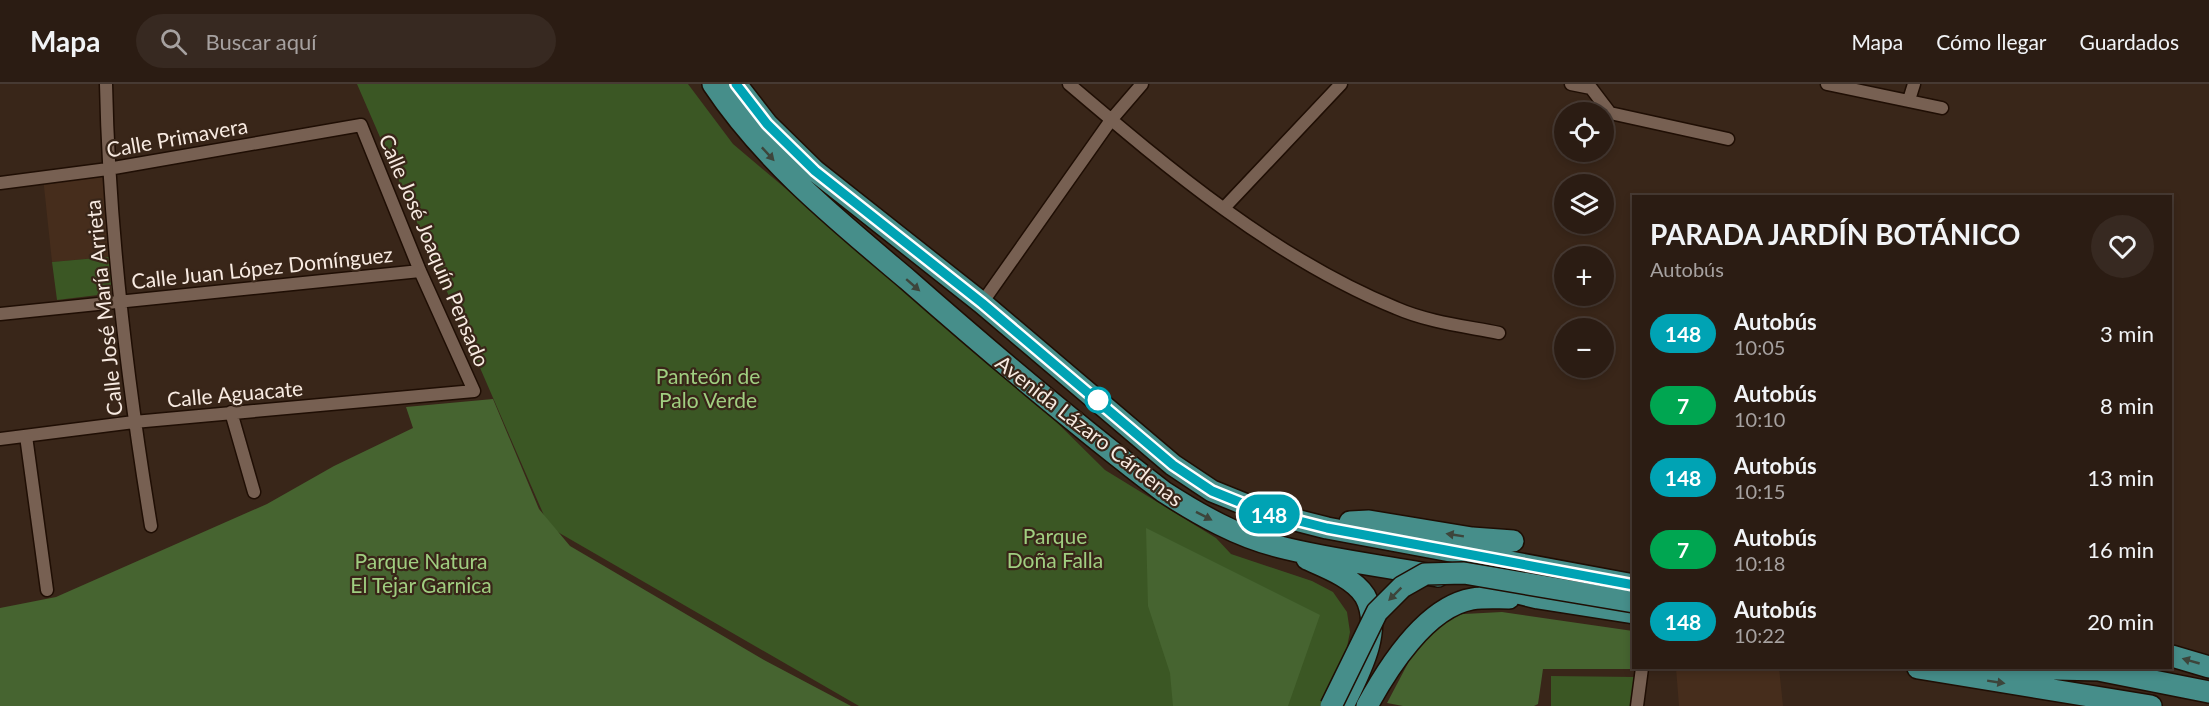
<!DOCTYPE html>
<html lang="es">
<head>
<meta charset="utf-8">
<style>
	:root { --surface:#2b1c13; --page:#372921; --text:#f1f3f6; --muted:#a6a1a0; --line:#473a33 }
	body { margin:0; font-family:Lato,sans-serif; background:var(--page); color:var(--text); height:100vh; display:flex; flex-direction:column; font-size:22px; white-space:nowrap }
	* { box-sizing:border-box; margin:0 }
	p { font-size:20px; color:var(--muted) }
	.icon { flex:none; width:33px; height:33px; fill:none; stroke:currentColor; stroke-width:2; stroke-linecap:round; stroke-linejoin:round }
	.map { position:relative; flex:1; overflow:hidden }
	.details { position:absolute; left:1632px; top:111px; width:540px; height:474px; display:flex; flex-direction:column; background:var(--surface); border-radius:0px; box-shadow:0 3px 9px #0003,0 0 0 2px var(--line) }
	.details>* { flex:none }
	.badge { padding:0 12px; border-radius:20px; font-size:21px; line-height:39px }
	.controls { position:absolute; left:1554px; top:18px; display:grid; gap:12px }
	.controls a { display:grid; place-items:center; width:60px; height:60px; border-radius:50%; background:var(--surface); box-shadow:0 3px 9px #0003,0 0 0 2px var(--line); font-size:30px }
	.map>.badge { position:absolute; translate:-50% -50%; box-shadow:0 0 0 3px #fff }
	.round { display:grid; place-items:center; flex:none; width:63px; height:63px; border-radius:32px; background:var(--page) }
	.overview { display:flex; align-items:center; justify-content:space-between; height:102px; padding:0 18px }
	h1 { font-size:28px; font-weight:700; line-height:45px }
	ul { padding:0; list-style:none }
	li { display:flex; align-items:center; gap:18px; height:72px; padding:0 18px }
	li div { flex:1 }
	li b { display:block; font-size:22px }
	li em { font-style:normal }
	li .badge { min-width:66px; font-weight:700; text-align:center }
	header { display:flex; align-items:center; gap:36px; box-sizing:border-box; height:84px; padding:0 30px; background:var(--surface); border-bottom:2px solid var(--line) }
	header strong { font-size:28px }
	nav { display:flex; gap:33px; margin-inline-start:auto; font-size:21px }
	.search { width:420px; height:54px; background:var(--page); display:flex; align-items:center; gap:15px; box-sizing:border-box; padding:0 21px; border-radius:33px; color:var(--muted); font-size:22px }
	.map>svg:first-child { display:block }
	.built { fill:#462d1c }
	.green { fill:#3b5724 }
	.forest { fill:#466430 }
	.lines { fill:none; stroke-linecap:round; stroke-linejoin:round }
	.minor-casing { stroke:#1f0e04; stroke-width:15 }
	.trunk-casing { stroke:#1f0e04; stroke-width:24 }
	.minor { stroke:#776052; stroke-width:12 }
	.trunk { stroke:#468e8a; stroke-width:21 }
	.trunk-bridge-casing { stroke:#1f0e04; stroke-width:24; stroke-linecap:butt }
	.trunk-bridge { stroke:#468e8a; stroke-width:21 }
	.oneway { fill:#3d453b }
	.line-casing { stroke:#fff; stroke-width:14 }
	.line { stroke:#00a3b4; stroke-width:9 }
	.stop-dot { fill:#fff; stroke:#00a3b4; stroke-width:3 }
	.labels { text-anchor:middle; dominant-baseline:central; stroke-width:4.5; stroke-linejoin:round; paint-order:stroke }
	.street-label { font-size:21px; fill:#f8ebe2; stroke:#392619 }
	.park-label { font-size:21px; fill:#a0ce80; stroke:#392619 }
</style>
</head>
<body>
<header>
<strong>Mapa</strong>
<div class="search"><svg class="icon" aria-label="search" viewBox="0 0 24 24"><circle cx="10" cy="10" r="6"/><path d="M15 15l6 6"/></svg>Buscar aquí</div>
<nav><a>Mapa</a><a>Cómo llegar</a><a>Guardados</a></nav>
</header>
<div class="map">
<svg width="2209" height="622" viewBox="0 0 2209 622">
	<rect width="100%" height="100%" fill="#392619"/>
	<path class="built" d="M111 84 119 172 52 178 43 93Z
		M1676 584H1779L1783 622H1679Z"/>
	<path class="green" d="M357 0H688L733 60 1024 306 1105 386 1216 454 1231 470 1312 497 1333 508 1347 528 1350 548 1346 568 1320 622H859L549 443Z
		M119 172 123 208 57 216 52 178Z
		M1551 592 1635 593 1631 622H1551Z"/>
	<path class="forest" d="M493 315 539 425 570 462 764 576 851 622H0V524L56 513 267 420 334 382 413 344 406 323Z
		M1146 444 1320 531 1288 622H1173L1170 589 1148 522Z
		M1502 528 1633 547 1634 584 1640 585H1543L1538 620 1534 622H1403L1387 619 1416 564 1445 531Z"/>
	<g class="lines">
		<g class="minor-casing">
			<path id="minor" d="M106 0C109 148 127 296 151 442
				M1069 0C1169 85 1274 174 1396 224 1428 238 1464 242 1499 249
				M1571 0 1591 4 1610 29 1728 55
				M1827 0 1942 24
				M1909 16 1914 0
				M0 99 108 85 361 41 420 187 474 307 134 338 0 355
				M1224 124 1341 0
				M982 219 1111 36 1142 0
				M0 230 420 187
				M231 328 254 408
				M26 352 47 506
				M1637 622 1642 584"/>
		</g>
		<g class="trunk-casing">
			<path id="trunk" d="M713 0C765 78 837 136 908 196 991 269 1076 341 1164 408 1200 431 1238 453 1280 463 1331 476 1385 482 1438 492
				M736 0 767 40 815 87 982 219 1173 381 1212 407 1264 428 1327 444 1634 501
				M1350 438 1369 437 1472 454 1513 457
				M1307 475C1325 483 1354 494 1365 512 1384 546 1358 591 1343 622
				M1489 502 1538 514 1634 529
				M2172 572 2209 583
				M1918 584 2151 622
				M2005 584 2101 586
				M2088 584 2209 608
				M1367 622C1387 585 1426 523 1472 515 1484 513 1497 514 1509 514"/>
		</g>
		<use href="#minor" class="minor"/>
		<use href="#trunk" class="trunk"/>
		<g class="trunk-bridge-casing">
			<path id="trunk-bridge" d="M1331 622 1377 528 1402 503 1425 490 1464 489 1634 518"/>
		</g>
		<use href="#trunk-bridge" class="trunk-bridge"/>
	</g>
	<defs><path id="oneway-solid" d="M-6-.8H1V-3.2L6.5 0L1 3.2V.8H-6Z" transform="scale(1.5)"/></defs>
	<g class="oneway">
		<use href="#oneway-solid" transform="translate(768 70) rotate(47)"/>
		<use href="#oneway-solid" transform="translate(913 201) rotate(41)"/>
		<use href="#oneway-solid" transform="translate(1204 432) rotate(27)"/>
		<use href="#oneway-solid" transform="translate(1455 451) rotate(-171)"/>
		<use href="#oneway-solid" transform="translate(1395 510) rotate(135)"/>
		<use href="#oneway-solid" transform="translate(2191 577) rotate(-164)"/>
		<use href="#oneway-solid" transform="translate(1996 598) rotate(9)"/>
	</g>
	<g class="lines">
		<g class="line-casing">
			<path id="line" d="M736 0 767 40 815 87 982 219 1173 381 1212 407 1264 428 1327 444 1634 501"/>
		</g>
		<use href="#line" class="line"/>
	</g>
	<circle class="stop-dot" cx="1098" cy="316" r="12"/>
	<g class="labels">
		<g class="street-label">
			<text transform="translate(177 53) rotate(-10)">Calle Primavera</text>
			<text transform="translate(435 166) rotate(67)">Calle José Joaquín Pensado</text>
			<text transform="translate(262 183) rotate(-6)">Calle Juan López Domínguez</text>
			<text transform="translate(103 224) rotate(-96)">Calle José María Arrieta</text>
			<text transform="translate(235 309) rotate(-5)">Calle Aguacate</text>
			<text transform="translate(1090 346) rotate(38)">Avenida Lázaro Cárdenas</text>
		</g>
		<g class="park-label">
			<text x="708" y="291">Panteón de<tspan x="708" dy="24">Palo Verde</tspan></text>
			<text x="1055" y="451">Parque<tspan x="1055" dy="24">Doña Falla</tspan></text>
			<text x="421" y="476">Parque Natura<tspan x="421" dy="24">El Tejar Garnica</tspan></text>
		</g>
	</g>
</svg>
<div class="controls">
<a><svg class="icon" aria-label="locate" viewBox="0 0 24 24"><circle cx="12" cy="12" r="6"/><path d="M12 2v4M12 18v4M2 12h4M18 12h4"/></svg></a>
<a><svg class="icon" aria-label="layers" viewBox="0 0 24 24"><path d="M12 4l9 5-9 5-9-5zM3 14l9 5 9-5"/></svg></a>
<a>+</a>
<a>−</a>
</div>
<b class="badge" style="left:1269px;top:430px;background:#00a3b4;color:#fff">148</b>
<section class="details">
<div class="overview"><div><h1>PARADA JARDÍN BOTÁNICO</h1><p>Autobús</p></div><a class="round"><svg class="icon" aria-label="heart" viewBox="0 0 24 24"><path d="M12 20l-8-8c-3-5 5-10 8-4 3-6 11-1 8 4z"/></svg></a></div>
<ul>
<li><span class="badge" style="background:#00a3b4;color:#fff">148</span><div><b>Autobús</b><p>10:05</p></div><em>3 min</em></li>
<li><span class="badge" style="background:#00a651;color:#fff">7</span><div><b>Autobús</b><p>10:10</p></div><em>8 min</em></li>
<li><span class="badge" style="background:#00a3b4;color:#fff">148</span><div><b>Autobús</b><p>10:15</p></div><em>13 min</em></li>
<li><span class="badge" style="background:#00a651;color:#fff">7</span><div><b>Autobús</b><p>10:18</p></div><em>16 min</em></li>
<li><span class="badge" style="background:#00a3b4;color:#fff">148</span><div><b>Autobús</b><p>10:22</p></div><em>20 min</em></li>
</ul>
</section>
</div>
</body>
</html>
